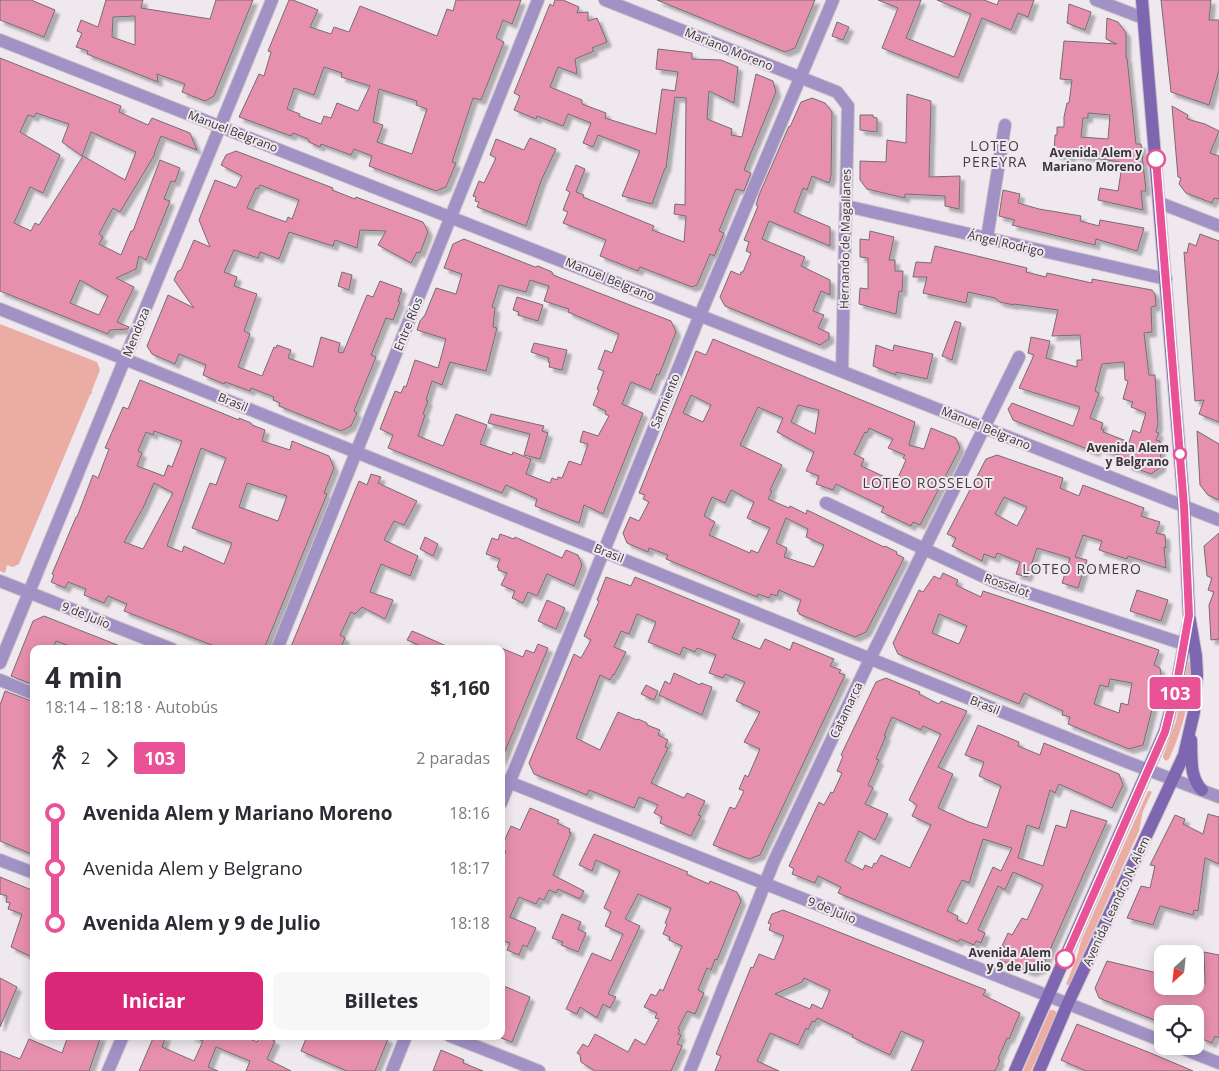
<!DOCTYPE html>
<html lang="es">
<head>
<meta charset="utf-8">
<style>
	:root { --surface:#fff; --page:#f7f7f7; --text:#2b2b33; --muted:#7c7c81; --accent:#db2777 }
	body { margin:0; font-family:"Open Sans",sans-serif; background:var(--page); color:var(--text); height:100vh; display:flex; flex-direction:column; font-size:19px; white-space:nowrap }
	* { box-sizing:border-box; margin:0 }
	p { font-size:16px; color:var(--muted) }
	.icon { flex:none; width:28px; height:28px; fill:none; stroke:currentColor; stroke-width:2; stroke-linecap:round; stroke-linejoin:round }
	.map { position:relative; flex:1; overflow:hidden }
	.panel { position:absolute; left:30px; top:645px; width:475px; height:395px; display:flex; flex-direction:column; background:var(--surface); border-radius:10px; box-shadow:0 2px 12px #0003 }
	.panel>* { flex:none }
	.badge { padding:0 10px; border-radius:4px; font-size:18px; line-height:32px }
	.needle { width:32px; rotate:207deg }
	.fabs { position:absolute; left:1154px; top:945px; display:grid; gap:10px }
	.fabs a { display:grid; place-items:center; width:50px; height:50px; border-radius:10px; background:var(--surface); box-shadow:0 2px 12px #0003; font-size:25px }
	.map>.badge { position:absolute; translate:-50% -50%; box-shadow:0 0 0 2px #fff }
	.legs { display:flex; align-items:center; gap:8px; height:55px; padding:0 15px; font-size:16px }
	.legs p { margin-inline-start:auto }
	.overview { display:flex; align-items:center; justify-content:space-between; height:85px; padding:0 15px }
	h1 { font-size:28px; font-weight:700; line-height:38px }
	.cta { display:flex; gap:10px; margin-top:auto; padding:10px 15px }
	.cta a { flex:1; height:58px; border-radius:10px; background:var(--accent); color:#fff; font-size:20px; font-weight:700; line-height:58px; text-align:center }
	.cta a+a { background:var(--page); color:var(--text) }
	ul { padding:0 15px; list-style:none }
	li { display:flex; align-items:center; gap:18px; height:55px; font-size:19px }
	li i { display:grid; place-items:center; width:8px; height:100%; margin:0 6px; background:currentColor }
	li i::after { content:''; width:12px; height:12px; margin:-6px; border:4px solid; border-radius:50%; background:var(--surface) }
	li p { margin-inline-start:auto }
	li:first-child i { background:linear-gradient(#0000 50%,currentColor 0) }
	li:last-child i { background:linear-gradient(currentColor 50%,#0000 0) }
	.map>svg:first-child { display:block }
	.green { fill:#ebada3 }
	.building { fill:#e790ad; stroke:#756d6f; fill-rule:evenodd; filter:url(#shadow) }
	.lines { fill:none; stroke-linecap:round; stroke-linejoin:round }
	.street-casing { stroke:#cac5ca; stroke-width:14 }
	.secondary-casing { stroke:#cac5ca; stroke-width:14 }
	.street { stroke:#a192c6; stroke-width:12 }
	.secondary { stroke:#7e66b1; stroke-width:12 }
	.line-1-casing { stroke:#fff; stroke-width:11 }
	.line-1 { stroke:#e95297; stroke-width:8 }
	.stop-1-dot { fill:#fff; stroke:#e95297; stroke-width:2.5 }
	.labels { text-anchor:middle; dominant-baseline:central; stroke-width:4; stroke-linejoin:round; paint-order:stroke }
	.street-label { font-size:12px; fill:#383537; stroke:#efe9ef }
	.stop-label { font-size:12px; font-weight:bold; fill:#383537; stroke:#efe9ef; text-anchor:end }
	.neighbourhood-label { font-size:14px; letter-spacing:1px; fill:#423d41; stroke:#efe9ef }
</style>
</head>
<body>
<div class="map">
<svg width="1219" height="1071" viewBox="0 0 1219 1071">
	<defs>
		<filter id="shadow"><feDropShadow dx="4.5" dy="4.5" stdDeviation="1" flood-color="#0004"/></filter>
	</defs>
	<rect width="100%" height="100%" fill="#efe9ef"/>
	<path class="green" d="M0 324 97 362 100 370 92 390V393L90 395 19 564 13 567 7 565 5 573 0 571Z
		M1189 661C1195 688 1181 734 1169 759L1166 761 1163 758V756L1176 721 1188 662Z
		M1150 791 1152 792 1143 811 1139 831 1069 985H1067L1066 984 1077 957 1081 941 1148 791Z
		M1050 1010H1054L1057 1013 1031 1071H1023Z"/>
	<path class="building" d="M0 0H31L55 10 44 37 0 20Z
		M106 0H143L141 8 210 19 216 0H253L214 96 205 101 182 92 185 84 157 74 158 82 87 54 88 51 76 47 82 33 77 31 81 20 98 27ZM135 16V45L112 37 113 17Z
		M289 0H293L318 10 310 27 331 34 334 27 349 32 360 6 437 36 447 9 453 11 456 0H521L512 24 503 20 496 38 504 42 481 100 473 98 452 162 456 163 446 187 436 191 369 166 372 156 354 149 351 155 321 144 320 147 309 142 308 139 293 133 291 136 239 117 259 74 264 76 271 52 268 51ZM324 67 342 73 341 77 370 86 358 111 337 103 331 118 324 116 321 124 299 116 300 114 287 109 294 88 314 95ZM379 89 417 101 416 105 427 109 412 154 377 142 383 125 373 122Z
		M555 0H563L579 7 577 13 588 12V21L597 18 607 42 592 48 594 51 575 59 577 74 558 67 550 87 582 100V104L606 113 605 118 656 134 662 89 675 91 678 72 656 69 658 49 692 53V59L721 60 738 67 734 103 709 91 707 119 732 129 731 135 742 137 756 74 773 81 776 92 744 170 751 173 744 191 736 189 719 231 724 233 714 256 710 254 697 285 692 287 640 267 638 271 600 256 606 240 563 223 568 212 563 210 570 192 566 190 576 165 585 169 576 192 584 195 583 197 654 226 652 230 684 242 686 216 674 214 675 204 685 205 686 98 675 97 666 168H665L652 204 622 196 640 151 598 135 593 147 583 143 591 123 568 114 563 126 537 116 536 119 514 110 520 96 514 93 550 4 553 6Z
		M657 0H815L795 48 785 52Z
		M878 0H921L906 38 954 57 971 14 937 0H984L997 5 999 0H1034L1028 17 1018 13 1011 30 982 18 958 78 882 48 898 8Z
		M1161 0H1211L1209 20H1219V70L1209 105 1171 92Z
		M1069 4 1091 12 1085 30 1067 23Z
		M1107 18 1118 22 1126 33V58H1127L1136 144H1141L1146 191H1141L1143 210 1098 200 1100 188 1118 191 1121 172 1120 162 1071 154V157L1054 154 1055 135H1057V127H1064V117L1067 103H1069L1072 80 1060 79 1064 41 1117 44 1106 39ZM1088 113 1110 115 1108 139 1081 137 1083 118H1088Z
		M837 22 849 27 843 40 832 36Z
		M0 58 121 106 119 112 148 125 152 118 190 133 197 150 161 136 154 154H155L120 212 113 208 99 234 103 237 99 244 121 255 131 231H133L160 160 180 168 175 182 171 181 164 199 170 201 146 260 139 256 136 269 116 278 134 287 117 322 129 327 128 329 110 330 108 334 0 291ZM36 113 69 124 62 142 82 156 91 132 136 152 125 180 83 156 39 225 35 223 31 231 14 223 30 187 43 193 60 155 20 132 28 115 34 117ZM80 280 108 296 99 315 70 303Z
		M907 94 931 101 929 177 960 176 959 209 945 206V196L905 194V198L867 189 860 180V161L886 162 887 140 906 143Z
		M812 98 825 103 832 112 831 176 829 183 812 176 807 190 803 188 794 212 830 227V246L769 221 762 239 805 257 801 266 830 280V295L821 291 813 311 824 315 818 328 829 333V339L820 345 725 306 720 297 731 271 740 275 741 272H743L751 253 746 251 749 242 744 240 758 206 756 205 759 195 789 126 790 127 801 102Z
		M1172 106 1188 115 1187 119 1205 124 1219 131 1210 153 1219 156V199L1214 198 1212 203 1186 193 1179 184 1181 178 1178 177Z
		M860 115H873V117L877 118V132L860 130Z
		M530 138 556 149 541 181 526 226 477 207 479 202 475 201 476 197 473 196 479 181 484 183 496 158 490 155 496 139 524 150Z
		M236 151 333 188 332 190 355 199 356 197 423 222 428 232 420 253 417 252 411 263 378 245 386 231 360 230 357 248 335 240 333 246 289 232 279 259 260 252 258 258 234 250 224 272 237 277 234 286 257 294 244 331 250 334 238 367 262 376 274 347 276 348 277 345 291 350 288 358 313 367 321 337 340 343 338 352 343 353 367 295 373 297 380 281 402 289 398 301 400 302 393 320 386 318 371 355 376 357 354 411 357 413 351 426 341 431 279 406 280 403 273 400 274 397 251 388 250 391 225 382 224 384 203 375 206 365 179 354 175 364 152 354 147 346 168 295 194 308 174 280 178 271 181 270 194 240 210 247 199 220 215 180 236 188 242 176 221 165 226 155ZM260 185 299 200 292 219 288 217 286 222 247 208 256 188 258 189Z
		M1003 190 1020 194 1018 203 1039 209 1081 216 1080 221 1099 226 1100 220 1144 228 1137 251 1096 239 1095 245 1012 225 1015 220 999 216Z
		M870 231 894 237 889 260H895V271H903L902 292 899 291 896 314 859 304 860 288 868 289V258L860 257V239L869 240Z
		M1200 234 1219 241V422L1199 414 1204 400 1195 401 1184 252 1187 253 1189 243 1196 246Z
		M464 239 535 267 538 266 552 272 553 275 671 321 676 332 659 375 657 374 651 390 631 382 622 404 643 413 603 514 584 505 579 523 535 506 537 499 506 485 502 493 388 448 393 435 380 429 395 391 401 393 404 386 406 387 415 360 438 368 446 339 417 330 420 321 425 315 436 288 456 294 462 274 444 268 453 244ZM530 280 549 286 544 301 569 309 568 312 619 334 612 353 605 350 598 369 604 371 597 389 599 390 593 405 606 411 605 414 609 416 598 436 583 431 580 442 588 444 581 465 569 461 562 478 558 477 557 480 552 478 550 483 526 474 531 459 513 452 512 455 480 444 487 425 456 414 443 446 418 436 425 415 423 414 428 401 426 400 432 381 442 385 450 362 486 371 497 328 493 327 495 308 492 307 499 285 526 292Z
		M935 246 1027 268 1026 272 1046 277 1047 273 1092 283V279L1152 290 1155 294 1156 306 1151 307 1152 332 1144 333 1149 375H1155L1158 425 1156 432 1159 433 1156 440 1160 441 1161 467 1151 474 1127 465 1129 459 1097 447 1095 452 1013 420 1008 409 1012 403 1073 426 1080 407 1019 388 1034 355 1028 353 1031 337 1050 341 1046 358 1077 367V360H1082L1080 335 1052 336 1058 310 1014 304V305L1000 302 995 298 968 292 966 303 923 293 927 277H913L916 262 931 263ZM1124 362 1125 380 1128 381 1123 399 1133 402 1131 407 1146 413 1140 433 1133 430 1129 442 1103 432 1104 430 1101 429 1103 423 1090 418 1099 393 1095 391 1102 364Z
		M342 272 352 275 349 290 338 286Z
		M517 297 543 305 538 321 518 315 519 312 513 310Z
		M955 321 961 323 952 360 942 356Z
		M713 339 915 422 909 445 924 449 931 428 956 438 960 448 920 525 913 522 911 526 881 512 884 507 836 484 833 490 816 484 819 476 806 471 814 452 777 432 783 418 758 407 740 445 782 465 770 490 772 491 768 499 789 508 790 506 806 514 807 510 884 547 885 546 897 552 896 554 904 558 866 632 855 637 799 614V612L797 611 801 600 779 590 777 596 771 594 769 598 758 594 757 597 666 559 668 555 649 548 648 552 627 543 623 533 630 517 639 521 649 502 643 499 645 495 639 493 696 351 706 355ZM691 395 711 405 703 422 683 413ZM798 405 819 410 815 434 791 422ZM869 428 893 439 888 448 905 455 903 458 906 460 896 482 861 466 864 459 854 454 865 432 867 433ZM731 490 754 502 747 518 770 528 758 553 751 550 750 553 709 535 715 522 704 516 712 497 725 503ZM786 518 808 529 806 537 824 545 814 567 784 557 787 548 776 543Z
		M534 343 567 350 562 370 549 367 550 362H548L549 358 531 352Z
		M876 345 893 351 894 345 933 354 927 379 896 372V375L873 366Z
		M140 380 239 420V418L251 423 252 425 265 430 262 441 290 450 292 441 329 456 334 468 324 493 327 494 264 649H222L124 611 127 604 108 596 104 603 84 595 86 589 68 582 65 588 51 582 54 575 52 574 76 517H77L93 475 98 478 109 449 105 448 123 407 128 409ZM154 431 182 441 172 467 168 465 164 476 137 466 142 453 138 451 146 432 153 435ZM201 448 226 458 216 485 210 483 192 528 232 543 224 564 184 546 182 552 167 546ZM154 483 173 493 143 549 124 542 143 508ZM247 483 287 496 278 521 239 507Z
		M491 414 544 426 542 431 548 433 540 459 524 455 530 434 488 423Z
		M1197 431 1219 444V500L1208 495 1200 485Z
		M997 455 1063 478 1060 488 1079 496 1083 485 1144 508 1141 516 1160 522 1156 533 1165 535 1166 548 1164 547 1166 568 1128 556 1127 559 1099 550 1102 541 1083 535 1075 557 1087 560 1078 588 1062 583 1070 558 1037 548 1027 577 1016 574 1020 562 997 553 995 558 984 554 982 561 952 546 956 538 947 534 986 459ZM1004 497 1027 507 1017 526 995 514Z
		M371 474 381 477 378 483 417 501 404 525 394 521 384 540 418 556 410 576 381 564 370 592 393 600 385 619 362 607 355 614 351 612 340 635 345 638 340 649H290L359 481 367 485Z
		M1219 533V639L1211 640 1209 605 1214 592 1208 590 1212 578 1207 576 1204 546Z
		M500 534 514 539 515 537 562 558 566 550 578 555 582 565 574 586 547 574 537 596 528 592 523 603 512 598 515 591 501 585 507 573 498 570 499 568 497 567 500 559 486 554 492 538 498 540Z
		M425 537 438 544 433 556 420 549Z
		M943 573 958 580 956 585 981 597 983 591 1159 650 1154 665 1160 668 1161 674 1143 745 1129 749 1068 724 1070 717 1062 715 1063 711 1024 693 1019 704 898 654 893 643 919 590 923 592 934 576 940 579ZM939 614 967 626 959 644 932 633ZM1110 679 1132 683 1128 705 1121 703 1119 713 1094 704 1100 685 1108 687Z
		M606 577 631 586 635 577 740 620 732 638 760 649 765 639 790 650 793 642 834 659 830 666 841 670 839 673 845 675 760 855 749 859 713 845 730 807 735 809 744 791 739 789 745 775 748 777 760 749 744 742 760 712 736 701 745 682 725 674 723 678 709 673 716 655 697 648 695 652 683 647 680 655 648 642 656 622 637 614 629 634 621 631 614 647 626 652 614 675 613 674 610 680 600 675 576 738 600 750 618 712 637 720 638 719 647 723V725L660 730 658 735 668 740 665 747 668 748 651 783 684 798 687 793 705 801 698 815 701 816 691 836 660 823 662 817 654 813 658 805 639 797 634 808 589 790 587 795 534 774 529 763 574 654 581 658 591 640 584 636 599 601 597 600Z
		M1137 590 1168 600 1161 621 1130 611Z
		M547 600 565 608 556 629 538 621Z
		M44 616 125 648V649H78L56 641 53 649H34V685L11 676 33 621Z
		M412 631 417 633 453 649H428L407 640Z
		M538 644 548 648 501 761V648L523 657 526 650 534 653Z
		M674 673 700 685 701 683 712 687 702 715 659 695 665 681 670 684Z
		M886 678 920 692 919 694 939 704 941 701 967 711 938 767 953 774 938 808 969 822 987 828 1001 786 979 776 984 762 965 755 978 725 1019 742 1018 746 1040 755 1044 743 1119 774 1123 785 1112 808 1059 784 1055 793 1050 790 1039 829 1027 825 1018 858 1043 866 1056 825 1066 828 1071 810 1107 821 1042 968 1031 972 1000 960 1006 948 1002 946 1008 933 1012 935 1022 918 1027 920 1043 885 1013 872 1005 890 998 886 978 930 985 933 981 943 976 941 974 945 960 939 958 942 838 893 841 887 818 876 815 883 792 874 794 869 789 866 819 802 824 805 831 792 833 793 842 773 837 771 843 756 841 755 876 682ZM892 717 921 730 923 726 941 734 909 800 917 805 912 816 931 825 910 868 881 855 876 864 874 863 872 868 865 865 863 870 845 861 859 831 875 840 888 814 865 804 873 788 868 785 879 760 876 759 886 736H884ZM983 839 1012 848 1001 871 993 867 967 924 957 920 958 916 947 911 962 880 969 883Z
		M646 685 658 691 654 700 641 694Z
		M5 691 34 702V855L0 841V705Z
		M530 808 559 820 557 823 570 829 569 832 571 833 553 875 584 891 580 899 558 889 556 893 549 890 544 900 539 898 536 904 519 897 510 917 536 928 527 947 523 945 519 955 507 950 510 943 501 940V862L506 851 501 848 511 826 520 830Z
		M1208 814 1219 817V864L1205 858 1198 911 1194 910 1193 915 1160 906 1153 925 1127 918 1141 886 1150 888 1155 866 1150 865 1175 815 1185 819 1183 824 1203 834Z
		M594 834 688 872 686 874 709 884 710 881 737 892 741 901 717 960 715 959 711 970 707 968 698 990 704 993 695 1014 687 1011 678 1029 680 1030 678 1034 681 1035 677 1044 682 1046 671 1071H595L581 1062 580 1055 577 1053 583 1044 588 1047 595 1034 628 1052 635 1039 645 1045 659 1019 655 1018 657 1013 644 1007 651 994 656 996 660 989 663 991 682 946 669 940 670 937 663 934 667 924 665 923 671 908 638 894 625 919 640 926 608 994 616 997 610 1008 603 1004 597 1018 580 1007 577 1014 566 1009 592 953 611 961 623 934 605 926 611 912 604 908 620 871 596 860 592 871 579 865Z
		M0 877 34 891V958L11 947 22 914 8 909 10 903 6 902 7 896 0 894Z
		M783 910 986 990 983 995 1020 1013 1009 1039 1007 1038 998 1059 1000 1060 995 1071H911L924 1041 901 1031 890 1055 852 1037 853 1035 817 1018 815 1022 812 1021 808 1030 806 1028 798 1045 770 1033 757 1061 779 1071H715L721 1056 716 1054 751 967 753 968 759 954 774 960 784 936 769 930 771 924 768 923 772 914ZM804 978 830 990 822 1009 812 1004 810 1009 775 994 802 982Z
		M562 914 581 922 578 929 586 933 578 952 561 945 563 942 552 938Z
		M1204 952 1219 955V1038L1215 1036 1212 1043 1202 1039V1034H1195V1014H1162V1023L1099 998 1095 988 1107 961 1157 973 1156 980 1162 981V986H1195V981L1205 983Z
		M0 978 17 987 0 1027Z
		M504 986 530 997 512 1042 501 1038V994Z
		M1077 1024 1153 1054 1193 1071H1086L1061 1060Z
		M68 1036H101L89 1071H0V1051L20 1059 29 1039 62 1053Z
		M154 1036H166L162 1047 194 1061 203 1041 190 1036H244L257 1042 259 1036H264L275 1041 267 1059 291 1071H246L250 1061 216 1047 208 1067 218 1071H139Z
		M307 1036H382L388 1039 375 1071H347L301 1051Z
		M441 1050 464 1060 463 1063 483 1071H433Z"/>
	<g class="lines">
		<g class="street-casing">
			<path id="street" d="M605 0 837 92 848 106 842 371
				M1096 0 1143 18
				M0 40 1219 520
				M1160 203 1219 226
				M846 206 1166 279
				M987 238 1005 125
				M0 309 1127 762 1219 797
				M826 503 995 582 1193 647
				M0 581 172 649
				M277 649 538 0
				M0 663 272 0
				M0 680 34 694
				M501 779 1162 1041
				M501 803 700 315 833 0
				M0 860 34 873
				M450 1036 539 1071
				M1176 1046 1219 1063
				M108 1071 123 1036
				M392 1071 406 1036
				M690 1071 774 861 870 659 1019 357"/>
		</g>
		<g class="secondary-casing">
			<path id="secondary" d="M1191 740C1192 757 1189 777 1202 790
				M1015 1071 1165 731 1176 688 1188 625
				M1039 1071 1068 1003 1184 755 1194 712 1197 675 1196 656 1189 615 1184 506 1142 0"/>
		</g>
		<use href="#street" class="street"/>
		<use href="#secondary" class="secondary"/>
	</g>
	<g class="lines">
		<g class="line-1-casing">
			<path id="line-1" d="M1065 959 1165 732 1176 688 1189 615 1184 506 1156 159"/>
		</g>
		<use href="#line-1" class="line-1"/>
	</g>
	<g class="stop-1-dot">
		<circle cx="1156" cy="159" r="9"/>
		<circle cx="1180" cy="454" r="6"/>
		<circle cx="1065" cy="959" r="9"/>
	</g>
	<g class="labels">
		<g class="street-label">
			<text transform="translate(729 49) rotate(22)">Mariano Moreno</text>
			<text transform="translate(233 131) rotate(21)">Manuel Belgrano</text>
			<text transform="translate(845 239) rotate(-89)">Hernando de Magallanes</text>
			<text transform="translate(1006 243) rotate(13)">Ángel Rodrigo</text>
			<text transform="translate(610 279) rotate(22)">Manuel Belgrano</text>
			<text transform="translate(408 324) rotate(-68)">Entre Ríos</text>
			<text transform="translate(136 332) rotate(-68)">Mendoza</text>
			<text transform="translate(665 401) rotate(-68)">Sarmiento</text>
			<text transform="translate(233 402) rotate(22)">Brasil</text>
			<text transform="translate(986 428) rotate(22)">Manuel Belgrano</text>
			<text transform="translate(609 553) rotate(22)">Brasil</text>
			<text transform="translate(1007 585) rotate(20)">Rosselot</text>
			<text transform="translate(86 615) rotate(22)">9 de Julio</text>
			<text transform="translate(985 705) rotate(22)">Brasil</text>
			<text transform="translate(846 710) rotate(-65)">Catamarca</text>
			<text transform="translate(1116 901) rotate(-65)">Avenida Leandro N. Alem</text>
			<text transform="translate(832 910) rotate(22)">9 de Julio</text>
		</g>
		<g class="stop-label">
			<text x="1142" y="152">Avenida Alem y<tspan x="1142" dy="14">Mariano Moreno</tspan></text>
			<text x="1169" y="447">Avenida Alem<tspan x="1169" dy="14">y Belgrano</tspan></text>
			<text x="1051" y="952">Avenida Alem<tspan x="1051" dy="14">y 9 de Julio</tspan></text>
		</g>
		<g class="neighbourhood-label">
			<text x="995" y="145">LOTEO<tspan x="995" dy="16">PEREYRA</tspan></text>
			<text x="928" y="482">LOTEO ROSSELOT</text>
			<text x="1082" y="568">LOTEO ROMERO</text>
		</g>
	</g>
</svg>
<div class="fabs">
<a><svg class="needle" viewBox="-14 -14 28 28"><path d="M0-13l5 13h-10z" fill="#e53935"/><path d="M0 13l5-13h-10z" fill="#7c7c81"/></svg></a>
<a><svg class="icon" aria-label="locate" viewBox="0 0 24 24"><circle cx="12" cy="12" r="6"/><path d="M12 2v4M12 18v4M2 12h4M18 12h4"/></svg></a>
</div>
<b class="badge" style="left:1175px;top:693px;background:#e95297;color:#fff">103</b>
<section class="panel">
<div class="overview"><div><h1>4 min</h1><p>18:14 – 18:18 · Autobús</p></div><b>$1,160</b></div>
<div class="legs"><svg class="icon" aria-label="walk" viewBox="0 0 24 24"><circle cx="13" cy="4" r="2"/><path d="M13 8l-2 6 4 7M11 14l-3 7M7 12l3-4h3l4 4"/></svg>2<svg class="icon" aria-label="forward" viewBox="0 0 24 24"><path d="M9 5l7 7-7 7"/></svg><b class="badge" style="background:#e95297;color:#fff">103</b><p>2 paradas</p></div>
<ul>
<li><i style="color:#e95297"></i><b>Avenida Alem y Mariano Moreno</b><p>18:16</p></li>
<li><i style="color:#e95297"></i><span>Avenida Alem y Belgrano</span><p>18:17</p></li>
<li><i style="color:#e95297"></i><b>Avenida Alem y 9 de Julio</b><p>18:18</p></li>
</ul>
<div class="cta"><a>Iniciar</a><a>Billetes</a></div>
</section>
</div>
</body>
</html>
